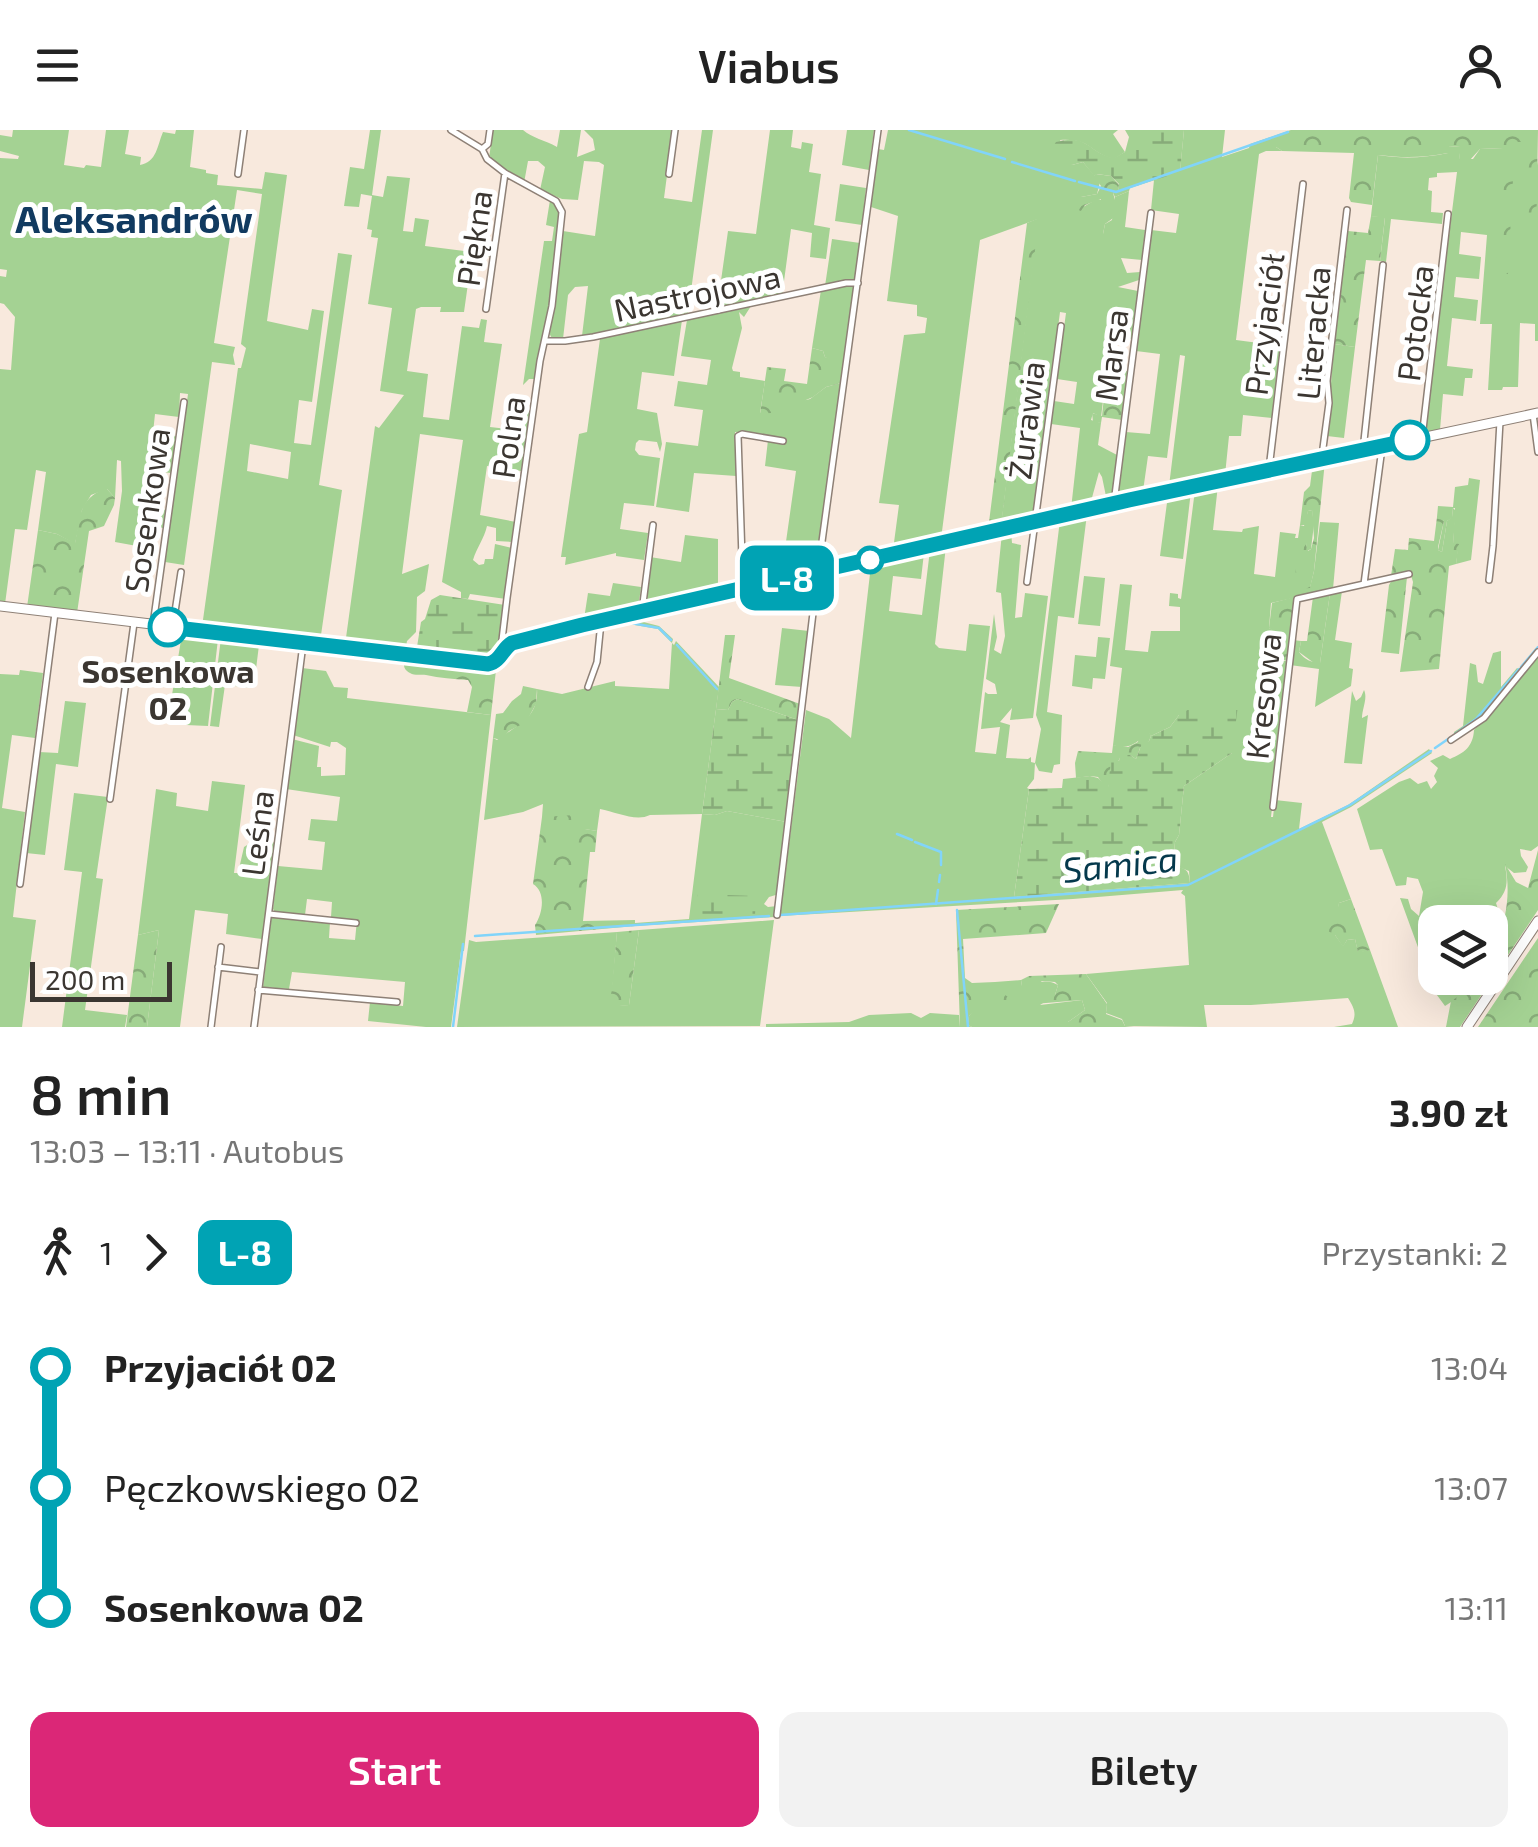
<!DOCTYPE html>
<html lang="pl">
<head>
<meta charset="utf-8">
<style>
	:root { --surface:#fff; --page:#f2f2f2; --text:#222; --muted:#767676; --accent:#db2777 }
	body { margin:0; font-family:"Exo 2",sans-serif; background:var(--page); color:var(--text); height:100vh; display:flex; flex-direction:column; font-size:38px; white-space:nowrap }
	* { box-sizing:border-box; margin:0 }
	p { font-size:32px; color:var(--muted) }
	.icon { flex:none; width:55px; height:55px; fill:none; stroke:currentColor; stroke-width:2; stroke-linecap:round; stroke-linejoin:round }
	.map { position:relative; height:897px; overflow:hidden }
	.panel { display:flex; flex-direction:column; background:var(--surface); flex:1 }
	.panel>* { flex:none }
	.badge { padding:0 20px; border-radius:15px; font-size:35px; line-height:65px }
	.controls { position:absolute; left:1418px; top:775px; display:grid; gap:20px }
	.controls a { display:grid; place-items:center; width:90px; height:90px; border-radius:20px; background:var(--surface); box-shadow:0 10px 40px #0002; font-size:50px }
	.scale { position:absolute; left:30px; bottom:25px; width:142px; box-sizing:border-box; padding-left:10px; border:5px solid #3b3631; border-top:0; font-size:28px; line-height:35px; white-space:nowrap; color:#3b3631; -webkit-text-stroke:8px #fff; paint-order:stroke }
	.map>.badge { position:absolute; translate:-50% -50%; box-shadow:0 0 0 5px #fff }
	.legs { display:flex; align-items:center; gap:15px; height:110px; padding:0 30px; font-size:32px }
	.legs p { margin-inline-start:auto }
	.head { display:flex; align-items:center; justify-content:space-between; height:170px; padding:0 30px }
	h1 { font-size:55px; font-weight:600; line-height:75px }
	.action { display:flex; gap:20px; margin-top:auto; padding:20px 30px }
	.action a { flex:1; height:115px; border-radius:20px; background:var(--accent); color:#fff; font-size:40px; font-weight:600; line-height:115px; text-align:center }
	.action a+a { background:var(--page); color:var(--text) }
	ul { padding:0 30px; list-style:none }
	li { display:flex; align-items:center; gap:35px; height:120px; font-size:38px }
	li i { display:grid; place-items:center; width:15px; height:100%; margin:0 12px; background:currentColor }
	li i::after { content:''; width:25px; height:25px; margin:-12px; border:8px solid; border-radius:50%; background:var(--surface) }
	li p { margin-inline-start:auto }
	li:first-child i { background:linear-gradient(#0000 50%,currentColor 0) }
	li:last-child i { background:linear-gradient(currentColor 50%,#0000 0) }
	header { display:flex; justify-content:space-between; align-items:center; height:130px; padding:0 30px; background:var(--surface); font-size:45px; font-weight:600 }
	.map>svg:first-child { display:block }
	.grass { fill:#a4d293; fill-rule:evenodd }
	.forest { fill:url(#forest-crowns) }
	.wetland { fill:url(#wetland-marsh) }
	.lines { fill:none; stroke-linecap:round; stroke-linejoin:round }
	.stream { stroke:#81d4fa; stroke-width:2.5 }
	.street-casing { stroke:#8e8076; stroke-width:8 }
	.secondary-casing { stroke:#8e8076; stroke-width:11 }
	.street { stroke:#fff; stroke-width:5 }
	.secondary { stroke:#fff; stroke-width:9 }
	.line-1-casing { stroke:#fff; stroke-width:22 }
	.line-1 { stroke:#00a3b4; stroke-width:15 }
	.stop-1-dot { fill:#fff; stroke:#00a3b4; stroke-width:5 }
	.labels { text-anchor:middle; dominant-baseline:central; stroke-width:10; stroke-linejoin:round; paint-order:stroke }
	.street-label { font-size:32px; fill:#3b3631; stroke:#fff }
	.stop-label { font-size:32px; font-weight:bold; fill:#3b3631; stroke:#fff }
	.water-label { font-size:35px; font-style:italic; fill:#05394c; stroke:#fff }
	.quarter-label { font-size:38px; font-weight:bold; fill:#113a60; stroke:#fff }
</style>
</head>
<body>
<header><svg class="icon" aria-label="menu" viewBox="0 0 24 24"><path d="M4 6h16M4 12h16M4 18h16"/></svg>Viabus<svg class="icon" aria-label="person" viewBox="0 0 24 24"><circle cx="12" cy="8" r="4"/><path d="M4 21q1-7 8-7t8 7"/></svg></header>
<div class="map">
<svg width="1538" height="897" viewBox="0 0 1538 897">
	<defs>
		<pattern id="forest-crowns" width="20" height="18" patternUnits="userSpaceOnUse" patternTransform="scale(2.5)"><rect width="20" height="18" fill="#a4d293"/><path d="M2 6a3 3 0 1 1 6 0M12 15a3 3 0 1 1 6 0" fill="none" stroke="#87ab79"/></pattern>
		<pattern id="wetland-marsh" width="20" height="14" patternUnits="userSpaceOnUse" patternTransform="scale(2.5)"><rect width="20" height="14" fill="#a4d293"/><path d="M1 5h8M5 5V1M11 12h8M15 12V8" fill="none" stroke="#87ab79"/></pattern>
	</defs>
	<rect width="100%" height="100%" fill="#f8e9dd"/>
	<path class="grass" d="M13 0H69L64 35 84 38 86 35 101 37 106 0H129L125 24 141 27 140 35C157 32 157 16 163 2L175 4 176 0H194L190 37 206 40V43L218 45 217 55 262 59 265 42 287 45 267 191 308 200 312 179 324 181 312 272 299 270 294 313 311 315 338 123 352 125 319 355 342 360 320 512 202 497 238 238H241L246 218 241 214 262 64 237 60 214 213 235 217 233 225 235 235 212 232 184 435 165 432 188 264 180 263 179 287 155 284 153 303 176 306 171 343 147 340 142 376 166 380 163 398 140 395 137 416 115 412 122 361 121 331 117 330 115 368 107 359 91 365 82 380 75 414 57 404 38 400 46 342 36 340 27 400 15 399 5 474H0V239L11 240 15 187 4 174 0 173V146L6 147 7 140 0 139V28L18 29 19 26 0 21V5L12 7ZM250 314 291 322 288 349 247 341Z
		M370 0H381L372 65 383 67 387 46 410 48 403 101 413 102 415 88 429 90 425 116 472 122 473 118 490 121 489 127 472 125 464 182H440L441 177H421L416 179 407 241 428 244 423 287 449 290 462 196 479 198 481 189 487 190 484 212 502 214 490 297 516 300 521 265 525 277 530 282 521 341 487 336 480 385 516 392 513 412 496 411V398L487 396C484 409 477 417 473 430L479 435 484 434 485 429H493L495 414 512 418 506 469 470 464 468 469 461 468V462L442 452 463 310 420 304 402 444 429 434 425 461 417 467 416 502 407 511 405 522 345 515 375 296 379 298 404 265 380 261 392 178 368 174 378 108 371 107 372 100 367 99 372 66 361 64 359 77 344 76 350 37 364 39Z
		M493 0H523C532 8 545 10 557 17L560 0H581L577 27 595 20 593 9 584 0H673L664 68 692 72 702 0H713L688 183 606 203 582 206 588 156 575 157 568 165 563 209 553 210 549 203 555 168 563 101 595 106 604 35 599 32 584 31 578 70 562 69 540 60 545 37 538 31H528L524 53 489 28Z
		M770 0H793L791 17 801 19 802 12 813 14 809 42 821 44 814 95 830 98 826 129 810 127 812 103 791 99 782 166 717 179 728 101 756 104Z
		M847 0H874L869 40 842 35Z
		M888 0H1118L1113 4 1125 22 1114 29C1089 23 1092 8 1060 10L1072 35 1083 32 1100 52 1097 64 1081 67 1083 77 1097 69 1101 70 1103 104 1105 94 1112 90 1115 67 1129 61 1125 97 1145 100 1142 130 1121 128 1127 143 1140 142 1139 150 1118 157 1138 161 1132 209 1111 207 1101 287 1093 283 1091 290 1101 293 1098 315 1117 325 1111 371H1107L1102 347 1099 342 1090 375 1071 379 1080 298 1051 294 1054 271 1074 274 1077 252 1057 249 1066 183 1060 182 1034 388 1001 395 1038 89 980 110 941 409 893 420 899 375 879 373 904 205 925 203 927 188 917 186V175L887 171 898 86 871 77 878 19 884 20Z
		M1184 0H1225L1222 27 1249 18 1250 14 1291 0V3L1276 17 1282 21H1266L1259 24 1236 210 1281 216 1272 288 1243 285 1241 306H1229L1225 345 1169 356 1185 226 1180 225 1167 328 1148 326 1143 361 1117 367 1126 302 1150 304 1160 224 1136 221 1151 100 1176 103 1179 84 1151 80 1154 50 1180 41Z
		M1515 11 1526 12 1523 108 1538 30V211H1535V194L1520 193 1518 257H1503L1502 260H1488L1492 194H1480L1487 105 1461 102 1459 124 1481 127 1479 149 1456 147 1454 167 1478 170 1476 191 1452 188 1447 236 1473 239 1472 248H1465L1463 266 1443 264 1440 300 1426 304 1425 296 1457 42 1437 43V47L1429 48 1428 60 1432 61 1431 82 1443 83 1442 94 1391 89 1386 132 1380 131 1385 88 1371 86 1378 25C1402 29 1424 28 1448 23V16L1461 17 1459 29H1473L1480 19 1503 18Z
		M840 54 866 58 862 95 835 91Z
		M550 70 554 72 560 83 549 177 536 249H529L523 255 544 111H552L554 97 546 95Z
		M832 109 860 113 855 149 825 156Z
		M851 155 854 157 844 238 825 227 823 221 812 218 821 160Z
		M751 176 744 187 739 182 742 198 732 238 733 241 740 242V247L765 251 760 283 810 269 826 257 841 253 815 439 781 447 796 341 765 336 768 310 785 313V309L735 302 736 346 694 343 689 382 656 377 666 312 698 316 703 280 674 276 678 251 707 255 711 230 681 226 687 190Z
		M682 190 674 246 642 242 637 279 657 283 662 314 660 322 657 312 639 310 636 313 635 320 639 325 660 328 654 376 624 373 620 399 648 403 644 430 616 426V423L565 435 566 427H561L579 304 587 302 600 209Z
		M1334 214 1355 217 1344 308 1327 306Z
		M1469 348 1480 350 1471 430 1456 434 1458 415 1453 414 1455 378H1453L1452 388 1447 391 1442 422 1438 420 1444 391 1437 387 1438 376 1453 377 1455 357 1468 355Z
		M1218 355 1213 400 1242 402 1243 399 1259 396 1254 444 1275 447 1280 402 1296 404 1295 408H1298L1300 395 1304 396 1308 381 1312 380 1314 394 1311 419 1307 421 1306 412 1310 457 1314 441 1320 392 1339 393 1333 459 1271 473 1269 498 1273 500 1272 512 1281 531H1288L1271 687H1273L1275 670 1302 673 1299 699 1348 675 1429 619 1432 623 1351 677 1322 692 1351 769 1339 773 1335 805 1343 816 1347 810 1355 809 1358 822 1370 820 1398 897H1334L1352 894C1357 883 1354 878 1348 868L1251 875H1204L1207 897 1125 896 1122 889 1106 883 1107 873 1086 844 1189 835 1185 766 1181 763 1183 760 1073 769 780 786 806 580 829 589 851 608 871 435 924 423 921 449 893 446 889 481 922 485 930 420 946 416 935 514 939 518 966 521 969 494 990 496 975 622 996 624 1000 597 981 599 985 562 988 564H997L995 554 986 549 994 484 997 507 994 520 1001 524 1005 506 1001 463 996 462 1002 403 1011 401 1012 413 1021 415 1015 488 1022 487 1025 463 1048 466 1033 588 1010 590 1012 578 1000 592 1010 595 1006 628 1028 629 1031 627V632L1035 633 1041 599 1036 585 1060 390 1087 384 1074 488 1058 486 1047 582 1062 585 1060 634 1054 635 1052 643 1039 641 1035 633 1034 649 1027 658 1029 659 1014 767 1190 753 1189 741 1173 735 1175 712 1179 705 1184 656 1232 623 1179 585 1170 597 1151 606 1148 602C1138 612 1128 621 1113 615L1122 538 1110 536 1120 454 1132 455 1125 520 1148 522 1151 501H1180V477L1169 476 1170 463 1178 464V468L1181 469 1195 360Z
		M1191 361 1183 429 1160 426 1168 365Z
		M685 405 718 409V458L677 467 676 471 649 477 644 474 650 427 681 432Z
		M1084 446 1105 448 1100 496 1078 494Z
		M613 453 641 457C638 486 634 481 607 487V483L584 489 588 463 610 466Z
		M1342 461 1335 510 1352 513 1349 538 1353 539 1351 556 1315 577 1319 539 1290 535 1293 510 1301 511 1299 522C1305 530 1311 532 1320 533L1330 463Z
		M628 488 659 496 673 509 672 513 674 515 676 511 719 557 702 684 715 685 727 681 787 692 779 764 769 767 764 774 768 777 777 776 775 787 635 796V793L689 789 702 684 650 685C636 692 616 682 600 679L597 701 584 699 561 687H542L543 674 523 682 484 690 493 608 497 610C517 595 539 588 537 559L562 564 615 551V556L669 559 672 513 658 499 623 493V489Z
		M782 498 809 501 802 557 775 555Z
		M182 504 218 509 208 596 186 595 189 572 171 571Z
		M1098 507 1110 508 1105 549 1093 548 1092 559 1072 556 1075 525 1096 527Z
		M221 508 257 512 259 515 256 539 250 538V535L234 533 236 544 243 545 242 552H248L255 547 253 558 225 555 219 597 210 596Z
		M1501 521V557L1517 538 1520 540 1480 590 1454 607V602L1463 596 1470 533 1476 535 1478 552 1483 554 1493 523Z
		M1538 525V716L1531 721 1520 719 1521 726 1528 737 1526 742 1514 743 1505 736C1508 751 1508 762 1496 773 1504 796 1503 811 1490 833V792H1435V848H1481L1477 855 1445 876 1434 861 1400 768 1408 769 1411 779 1419 786 1423 762 1418 749 1407 747 1406 755 1396 756 1382 719 1370 720 1357 679 1399 652 1410 648 1418 654 1427 651 1431 659 1437 652 1434 646 1438 638 1430 631 1443 625 1450 629C1464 623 1473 617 1474 600Z
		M302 538 326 541 334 557 348 558 347 568 491 585 464 821H461L451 897H426L368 891 370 872 403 876 405 852 292 842 289 859 263 857 271 789 274 787 330 792 329 808 355 810 357 790 331 787 332 772 307 769 305 785 275 782 273 779 278 736 322 740 325 712 308 710 311 689 337 691 340 667 286 659 292 609 319 616 317 637H321V646L345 645 346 618 337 612H331L330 617 293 605Z
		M20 540 43 543 35 608 12 605 2 678 25 682 13 787 36 790 22 897H0V544L19 545Z
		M1364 560C1368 568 1362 579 1362 588L1368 585 1362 634 1344 633 1352 561 1356 571 1361 567Z
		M65 571 86 573 78 637 56 634 45 725 26 723 39 622 58 623Z
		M212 651 245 655 234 743H238L244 717 252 712 272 711 275 714 262 809 226 804 228 784 195 780 180 897H147L159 800 138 805 156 659 177 663 176 676 208 681Z
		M74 663 108 667 96 748 103 749 85 880 127 885 125 897H62L82 742 64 740Z
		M774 790 760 896 457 897 469 810 476 812 617 802 611 876 629 875 639 800Z
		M1021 850 1022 856C1034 853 1047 848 1058 855L1055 865 1040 875 1082 870 1085 880 1068 892V897H972L968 895 969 886 995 859V852Z
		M911 883 921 888 930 883 959 885 960 897H766V894L849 892 869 885Z"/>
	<path class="forest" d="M1291 0H1538L1536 109 1522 108 1525 12H1515L1508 144 1496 143 1503 18 1480 19 1469 31 1459 30 1460 17 1449 16 1448 23C1424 28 1402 28 1378 25L1372 75 1351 72 1349 68 1354 23 1282 21 1276 17 1271 10 1290 3Z
		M1096 44 1111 46 1119 55 1118 61 1113 63 1117 77 1116 86 1105 94 1103 104 1098 109H1095L1101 69 1085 75 1081 81 1073 78 1074 72 1081 67 1097 64 1101 56 1094 46Z
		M1371 86 1385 87 1380 131 1366 130 1355 217 1334 214 1348 101 1368 103Z
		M1039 88 1001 397 988 400 1027 93Z
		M812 218 823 221 825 227 834 230 844 238 841 253 826 257 813 267 806 270 804 280 760 284 767 237 786 239 784 251 807 254Z
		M1107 238 1128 241 1122 290 1102 287 1101 293 1093 292 1092 283 1102 286Z
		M1325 331 1314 441 1310 458 1294 459 1299 408 1304 410 1308 421 1311 419 1314 408 1312 380 1308 381 1306 395H1300L1304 362 1310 356 1313 333Z
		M104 359H107L115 368 114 375 104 396 89 401 77 483 27 477 38 400 57 404 75 413C80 388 78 370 104 359Z
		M1453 378 1456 381 1453 413 1459 414 1456 434 1449 436 1439 539 1400 542 1413 452 1410 442 1391 446 1395 419 1408 420 1409 408 1434 411 1437 387 1440 386 1444 391 1438 417V420L1442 422 1447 391 1452 387Z
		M1407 447 1399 524 1381 522 1389 455 1392 450Z
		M1330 463 1320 533H1314L1299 522 1301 511H1307L1313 467Z
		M1294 467 1288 531 1278 529 1272 512 1273 501 1269 498 1272 473Z
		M725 505H735L729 548 800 574 798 590 737 569 732 572 728 580 716 579Z
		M404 529 496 540 491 585 467 582 472 557 468 550C453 549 440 548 426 545 421 544 415 546 410 543 403 539 404 536 404 529Z
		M523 556 537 559 536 574 526 592 509 601 501 610 493 608 496 584 503 583 512 571 521 564Z
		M1144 601 1149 602 1151 606 1149 611 1140 618 1136 629 1130 625H1121L1108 657H1105L1098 647 1090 646 1076 648 1075 633 1078 621 1112 623 1113 615 1128 617 1138 612 1139 603Z
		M575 685 584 689 585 699 597 701 595 722H590L583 791 635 790V796L536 805 535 795C543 783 546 762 533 754L542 687Z
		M1538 720V780L1460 897H1446L1451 871 1477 855 1481 848H1490C1490 835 1494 828 1497 816 1506 786 1511 765 1505 734L1516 752 1528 758Z
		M1351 769 1370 820 1358 823 1355 809 1347 810 1343 817 1335 805 1328 801 1325 783 1336 785 1339 773Z
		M1059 774 1046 803 963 809 965 848 972 853 995 852V859L1010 868 1012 877 974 882 969 886 968 895 972 897H960L956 780Z
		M159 800 147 897H126L138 805Z
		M639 800 629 875 610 877 617 802Z
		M1538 808V897H1478Z
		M1086 844 1107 874 1106 884 1122 890 1125 896 1134 897H1068V892L1085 880 1082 870 1034 874V869L1039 868 1041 863 1055 865 1058 855 1055 852 1042 851 1035 856H1022L1021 850 1029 846Z"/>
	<path class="wetland" d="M1125 0H1184L1180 42 1130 58 1129 61 1115 67 1113 63 1118 61 1119 54 1111 46 1097 44 1094 46 1083 32 1072 35 1056 31C1053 25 1052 17 1056 12 1089 3 1088 23 1114 28L1125 22 1129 7Z
		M440 465 505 475 495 528 491 530 416 523 421 492 425 489 431 470Z
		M737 569 798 590 787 692 727 681 715 685 702 684 716 579 728 580 732 572Z
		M1238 575 1232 623 1184 656 1179 705 1175 712 1173 735C1185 739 1189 738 1190 753L1014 767 1029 659 1062 658 1063 649 1090 646 1098 648 1108 657 1111 631H1119L1120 625H1130L1136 629 1142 613 1149 611 1151 606 1170 597 1179 585 1191 578Z
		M698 764 756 766 755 785H745L742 777 734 776 732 780 738 786 694 789Z"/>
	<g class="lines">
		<path class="stream" d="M909 0 1005 29
			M1012 32 1075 51
			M1079 52 1116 62 1288 2
			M625 492 659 498 671 510
			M677 515 717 559
			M1521 537 1538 517
			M1455 604 1476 589 1519 539
			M1435 618 1451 607
			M897 704 912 710
			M915 712 941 722V735
			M939 752 940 745
			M936 774 938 760
			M957 780 968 897
			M780 785 1188 755 1350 675 1431 621
			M475 806 769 786
			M453 897 463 814"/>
		<g class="street-casing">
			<path id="street" d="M451 0 482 19 487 29 505 43 556 71 562 82 552 176 540 231 507 468 502 510 504 519
				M482 19 488 14 490 0
				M238 44 244 0
				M669 44 675 0
				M486 179 505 43
				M545 211H565L593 207 846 153H858
				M1533 284 1538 322
				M1422 308 1448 84
				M1363 320 1383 135
				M1324 329 1323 318 1329 273 1327 251 1347 80
				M1269 339 1303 54
				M1114 373 1151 83
				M1489 450 1493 416 1500 291
				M1027 452 1061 196
				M1364 454 1382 318
				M743 458 738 306 742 304 783 311
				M642 481 653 395
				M153 495 184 272
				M173 495 181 442
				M588 557 597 532 601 492
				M1451 610 1484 588 1538 522
				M110 669 134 493
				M1273 677 1297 469 1409 444
				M20 754 55 483
				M269 784 356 793
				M777 785 818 441 878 0
				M218 837 260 842
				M258 860 397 872
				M211 897 221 817
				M254 897 303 514"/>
		</g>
		<g class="secondary-casing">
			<path id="secondary" d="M0 476 488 534C501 531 502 519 512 513L581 495 1129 370 1538 283
				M1467 897 1538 791"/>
		</g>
		<use href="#street" class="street"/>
		<use href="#secondary" class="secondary"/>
	</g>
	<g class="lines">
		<g class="line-1-casing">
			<path id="line-1" d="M168 497 488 534C501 531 502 519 512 513L582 495 1129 370 1410 310"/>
		</g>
		<use href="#line-1" class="line-1"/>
	</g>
	<g class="stop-1-dot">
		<circle cx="1410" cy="310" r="18"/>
		<circle cx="870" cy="430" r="12"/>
		<circle cx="168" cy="497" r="18"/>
	</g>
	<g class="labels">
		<g class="street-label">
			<text transform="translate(473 108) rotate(-82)">Piękna</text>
			<text transform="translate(697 162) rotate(-12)">Nastrojowa</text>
			<text transform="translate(1414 193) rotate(-83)">Potocka</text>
			<text transform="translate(1263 194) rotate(-83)">Przyjaciół</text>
			<text transform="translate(1312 203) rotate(-85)">Literacka</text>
			<text transform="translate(1110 225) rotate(-83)">Marsa</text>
			<text transform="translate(1025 290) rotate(-83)">Żurawia</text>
			<text transform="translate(507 307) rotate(-82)">Polna</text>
			<text transform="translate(146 380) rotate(-82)">Sosenkowa</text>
			<text transform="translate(1262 566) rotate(-84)">Kresowa</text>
			<text transform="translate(256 703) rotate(-83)">Leśna</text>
		</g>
		<g class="stop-label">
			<text x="168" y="540">Sosenkowa<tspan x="168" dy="37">02</tspan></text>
		</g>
		<g class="water-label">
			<text transform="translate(1120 733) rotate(-6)">Samica</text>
		</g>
		<g class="quarter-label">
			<text x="134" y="88">Aleksandrów</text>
		</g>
	</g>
</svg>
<div class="controls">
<a><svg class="icon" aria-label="layers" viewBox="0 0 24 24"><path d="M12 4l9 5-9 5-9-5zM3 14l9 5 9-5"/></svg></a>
</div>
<div class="scale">200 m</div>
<b class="badge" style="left:787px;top:448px;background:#00a3b4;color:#fff">L-8</b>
</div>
<section class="panel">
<div class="head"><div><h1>8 min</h1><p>13:03 – 13:11 · Autobus</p></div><b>3.90 zł</b></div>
<div class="legs"><svg class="icon" aria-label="walk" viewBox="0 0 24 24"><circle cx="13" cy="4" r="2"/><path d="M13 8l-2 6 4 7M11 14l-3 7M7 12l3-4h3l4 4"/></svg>1<svg class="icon" aria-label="forward" viewBox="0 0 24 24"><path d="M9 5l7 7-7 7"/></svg><b class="badge" style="background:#00a3b4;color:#fff">L-8</b><p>Przystanki: 2</p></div>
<ul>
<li><i style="color:#00a3b4"></i><b>Przyjaciół 02</b><p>13:04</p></li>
<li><i style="color:#00a3b4"></i><span>Pęczkowskiego 02</span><p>13:07</p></li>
<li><i style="color:#00a3b4"></i><b>Sosenkowa 02</b><p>13:11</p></li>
</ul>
<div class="action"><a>Start</a><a>Bilety</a></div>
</section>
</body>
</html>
